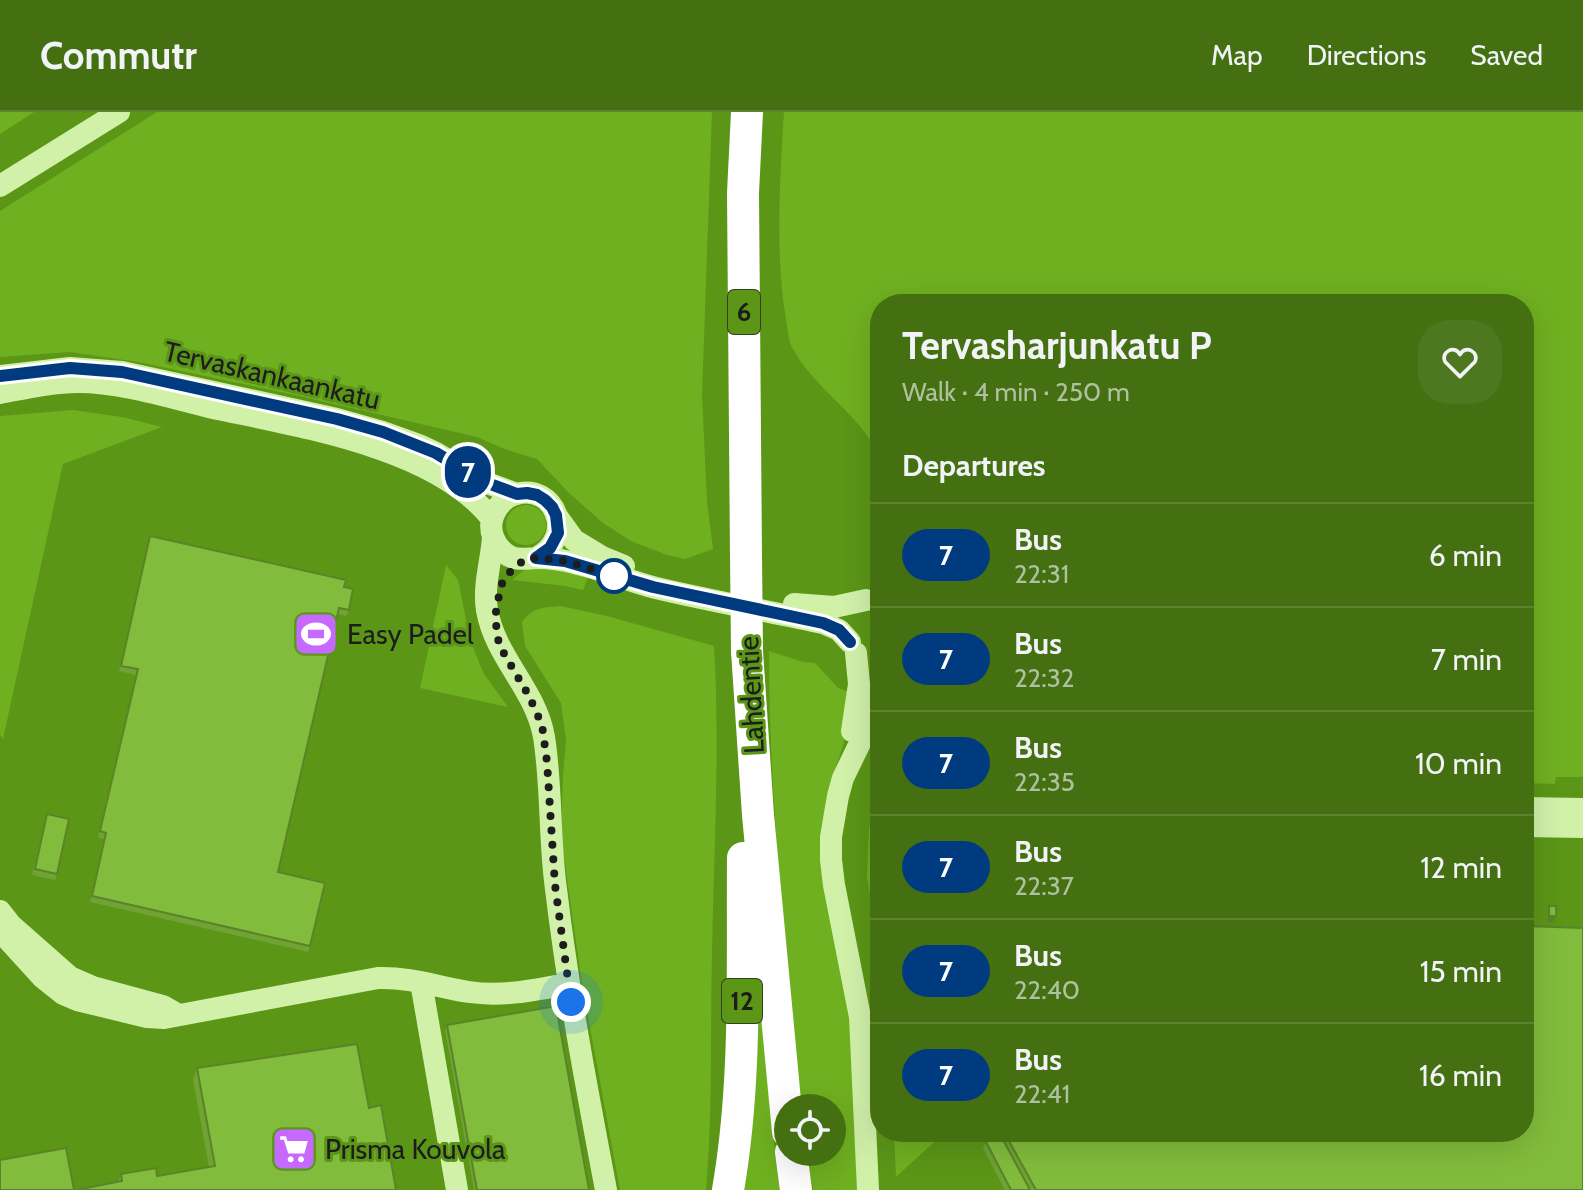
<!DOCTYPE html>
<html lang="en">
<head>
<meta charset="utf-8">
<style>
	:root { --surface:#447011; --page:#4e781f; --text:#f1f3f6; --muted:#afc19f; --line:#5c8231 }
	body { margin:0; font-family:Cabin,sans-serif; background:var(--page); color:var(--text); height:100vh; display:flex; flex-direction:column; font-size:30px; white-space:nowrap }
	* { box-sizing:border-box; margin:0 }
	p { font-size:26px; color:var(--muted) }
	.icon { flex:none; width:44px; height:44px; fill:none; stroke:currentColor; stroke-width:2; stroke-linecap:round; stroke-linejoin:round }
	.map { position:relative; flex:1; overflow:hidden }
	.drawer { position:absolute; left:870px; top:182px; width:664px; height:848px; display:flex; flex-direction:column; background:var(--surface); border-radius:32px; box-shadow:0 8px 32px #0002 }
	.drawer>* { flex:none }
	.badge { padding:0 16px; border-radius:26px; font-size:28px; line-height:52px }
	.fabs { position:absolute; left:774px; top:982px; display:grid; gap:16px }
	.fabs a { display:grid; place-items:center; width:72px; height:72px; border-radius:50%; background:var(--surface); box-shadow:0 8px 32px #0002; font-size:40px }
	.you { position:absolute; width:40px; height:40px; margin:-20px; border:6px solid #fff; border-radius:50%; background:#1a73e8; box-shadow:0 0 0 12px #1a73e833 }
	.map>.badge { position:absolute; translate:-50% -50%; box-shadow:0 0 0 4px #fff }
	h2 { padding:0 32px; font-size:30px; line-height:72px }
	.round { display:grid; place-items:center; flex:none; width:84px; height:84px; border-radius:32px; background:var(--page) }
	.overview { display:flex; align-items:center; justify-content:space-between; height:136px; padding:0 32px }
	h1 { font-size:38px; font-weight:800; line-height:60px }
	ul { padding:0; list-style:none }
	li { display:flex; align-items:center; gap:24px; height:104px; padding:0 32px; border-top:2px solid var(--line) }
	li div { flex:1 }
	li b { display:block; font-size:30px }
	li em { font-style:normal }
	li .badge { min-width:88px; font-weight:700; text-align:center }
	header { display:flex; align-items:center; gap:48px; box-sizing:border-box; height:112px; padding:0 40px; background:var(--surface); border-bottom:2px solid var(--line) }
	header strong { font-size:38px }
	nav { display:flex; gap:44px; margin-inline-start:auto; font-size:28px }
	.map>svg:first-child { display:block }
	.green { fill:#6fb020 }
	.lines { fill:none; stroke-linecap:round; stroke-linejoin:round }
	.minor { stroke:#d1f1a9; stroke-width:22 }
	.highway { stroke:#fff; stroke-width:32 }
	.highway-bridge { stroke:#fff; stroke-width:32 }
	.wall { fill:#70a234 }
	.shaded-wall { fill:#5b842a }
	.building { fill:#82bc3c; stroke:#5b842a; stroke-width:2 }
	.line-casing { stroke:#fff; stroke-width:18 }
	.line { stroke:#003b80; stroke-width:12 }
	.walk { stroke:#1d1d1d; stroke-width:8; stroke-dasharray:0 14.4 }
	.stop-dot { fill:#fff; stroke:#003b80; stroke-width:4 }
	.labels { text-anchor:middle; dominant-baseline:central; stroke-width:6; stroke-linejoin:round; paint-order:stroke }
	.shield { fill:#5b9617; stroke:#30411b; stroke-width:2 }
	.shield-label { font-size:26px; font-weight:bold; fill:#1d1d1d }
	.street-label { font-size:28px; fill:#1d1d1d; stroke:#5b9617 }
	.poi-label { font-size:28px; fill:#1d1d1d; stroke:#5b9617; text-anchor:start }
</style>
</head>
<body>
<header>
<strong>Commutr</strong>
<nav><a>Map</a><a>Directions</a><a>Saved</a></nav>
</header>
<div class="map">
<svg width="1583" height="1078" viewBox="0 0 1583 1078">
	<rect width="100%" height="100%" fill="#5b9617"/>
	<path class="green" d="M0 0H34L0 22Z
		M157 0H712L702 282 707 390 713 437 685 447 667 443 631 429 603 411 568 380 537 347 507 338 477 325 295 283 138 250 70 240 0 245V99Z
		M784 0H1583V665H1556L1555 672 1524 671V192H880V346C862 303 815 278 793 237 788 229 788 217 786 207 775 143 780 66 784 0Z
		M73 298 122 305 162 315 63 352 3 627 0 623V304Z
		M506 413a20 20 0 1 1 40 0a20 20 0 1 1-40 0Z
		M540 452 588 465 583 478 565 474 512 468 524 458Z
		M446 453 458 468 470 528 484 562 508 595 420 576Z
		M560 494 607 504 714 534C720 635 714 738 712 839 710 919 713 998 706 1078H620L582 872 561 724 563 664 566 628 561 591 525 534 522 510C532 496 543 495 560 494Z
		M769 539 803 550 815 551 838 576 852 581 847 621 835 658 854 928 857 1078H813L806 1042V1040H832V996H802C786 844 769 692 769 539Z
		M880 667V841L867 765 869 718Z
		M755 831 771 1007 780 1078H737Z
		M894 1020H945L896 1065Z"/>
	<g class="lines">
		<path class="minor" d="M0 74 119 0
			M0 264 70 256 122 260 337 307 383 320 419 333 436 341 482 369 517 382
			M0 281C26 276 52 270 78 270 121 270 168 285 209 295 295 314 435 334 492 407
			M556 403 574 428 602 445 624 454
			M493 426C491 450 483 475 487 498 495 545 536 578 544 625 552 675 549 727 556 777 568 878 587 978 606 1078
			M536 446C577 425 555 371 516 382 506 385 498 393 494 402 487 417 494 435 509 444 519 449 527 446 538 446 550 446 563 448 574 451 602 457 628 469 656 476 711 489 767 499 823 511L839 518 850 530
			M794 492 834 495 866 488
			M852 619 859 572 856 541
			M1524 696 1583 697
			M1524 714 1583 715
			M0 799 11 813 70 865 93 875 163 894 177 902
			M0 819 43 866 63 882 77 888 147 905 164 906 378 866C410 865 438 875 469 880 502 885 536 878 568 872
			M421 870 457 1078
			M868 1078 860 905 834 773 831 748V725L838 684 843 666 860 631 880 574"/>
		<path class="highway" d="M746 444 743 81 747 0
			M747 539 758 703 788 1020
			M791 1040 796 1078
			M728 1078C747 969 742 856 743 746"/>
		<path class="highway-bridge" d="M746 444 747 539"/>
	</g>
	<path class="wall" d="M150 424 344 475 349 498 346 504 338 502 278 760 310 834 308 840 90 790 104 727 98 725 136 563 119 559Z
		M47 702 57 762 55 768 32 763Z
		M447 913 589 1078H474L445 919Z
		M197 956 369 996 396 1078 118 1070 121 1062 157 1064 209 1055 193 968Z
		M994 1020H1524L1583 1078H1005L983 1036 986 1030 996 1024Z"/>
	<path class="shaded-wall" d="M1549 804H1556L1553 810H1547Z"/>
	<path class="building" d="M150 424 346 468 344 475 353 477 349 498 339 496 278 760 325 771 310 834 92 784 106 721 100 719 138 557 121 554Z
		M47 702 69 707 57 762 35 757Z
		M1549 794H1556V804H1549Z
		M1524 814 1583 816V1078H1036L1004 1020H1524Z
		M556 894 589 1078H477L447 913Z
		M357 932 369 996 381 993 396 1078H76L122 1069 121 1062 156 1056 157 1064 215 1054 197 956Z
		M1000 1022 1030 1078H1011L986 1030Z
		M66 1036 74 1078H0V1048Z"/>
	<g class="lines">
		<g class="line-casing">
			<path id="line" d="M0 264 70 256 122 260 337 307 383 320 436 341 482 369 517 382 527 381 537 383 545 388 552 395 556 403 558 421 550 436 536 446 565 449 653 475 823 511 839 518 850 530"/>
		</g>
		<use href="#line" class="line"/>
		<path class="walk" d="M571 890 555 773 547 650 542 613 529 584 499 533 496 512V496L503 468 510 460 524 448 536 446 565 449 615 464H614"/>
	</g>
	<defs>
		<g id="stadium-square" transform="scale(2.3)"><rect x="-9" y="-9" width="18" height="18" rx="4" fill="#c569ff" stroke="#5b9617"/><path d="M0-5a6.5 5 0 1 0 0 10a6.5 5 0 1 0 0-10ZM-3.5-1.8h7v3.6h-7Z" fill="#fff"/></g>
		<g id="supermarket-square" transform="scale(2.3)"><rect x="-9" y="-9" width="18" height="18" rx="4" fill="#c569ff" stroke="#5b9617"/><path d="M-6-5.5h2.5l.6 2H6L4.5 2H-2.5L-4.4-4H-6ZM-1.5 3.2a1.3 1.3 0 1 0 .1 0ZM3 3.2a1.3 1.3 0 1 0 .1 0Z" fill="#fff"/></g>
	</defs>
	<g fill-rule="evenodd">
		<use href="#stadium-square" x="316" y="522"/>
		<use href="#supermarket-square" x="294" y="1037"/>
	</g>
	<circle class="stop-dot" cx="614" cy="464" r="16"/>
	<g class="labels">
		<g class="shield">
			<rect x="728" y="178" width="32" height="44" rx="6"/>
			<rect x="722" y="867" width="40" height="44" rx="6"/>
		</g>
		<g class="shield-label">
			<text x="744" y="200">6</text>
			<text x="742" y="889">12</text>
		</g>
		<g class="street-label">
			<text transform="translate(272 263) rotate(13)">Tervaskankaankatu</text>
			<text transform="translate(751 583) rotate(-93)">Lahdentie</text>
		</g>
		<g class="poi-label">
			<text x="347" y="522">Easy Padel</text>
			<text x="325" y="1037">Prisma Kouvola</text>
		</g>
	</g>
</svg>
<div class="fabs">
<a><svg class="icon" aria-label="locate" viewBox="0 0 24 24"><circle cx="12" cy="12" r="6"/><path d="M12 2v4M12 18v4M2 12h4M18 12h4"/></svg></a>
</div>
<div class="you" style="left:571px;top:890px"></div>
<b class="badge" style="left:468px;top:360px;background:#003b80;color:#fff">7</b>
<section class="drawer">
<div class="overview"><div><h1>Tervasharjunkatu P</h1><p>Walk · 4 min · 250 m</p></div><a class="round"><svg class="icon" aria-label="heart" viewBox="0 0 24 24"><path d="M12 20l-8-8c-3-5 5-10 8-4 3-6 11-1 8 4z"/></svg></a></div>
<h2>Departures</h2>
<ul>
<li><span class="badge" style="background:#003b80;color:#fff">7</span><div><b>Bus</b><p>22:31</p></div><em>6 min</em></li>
<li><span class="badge" style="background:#003b80;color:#fff">7</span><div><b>Bus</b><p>22:32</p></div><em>7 min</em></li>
<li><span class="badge" style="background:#003b80;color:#fff">7</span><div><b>Bus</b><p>22:35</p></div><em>10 min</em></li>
<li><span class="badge" style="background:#003b80;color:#fff">7</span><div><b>Bus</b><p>22:37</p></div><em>12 min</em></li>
<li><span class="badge" style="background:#003b80;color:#fff">7</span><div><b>Bus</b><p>22:40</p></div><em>15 min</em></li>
<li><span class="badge" style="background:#003b80;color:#fff">7</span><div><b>Bus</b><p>22:41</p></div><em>16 min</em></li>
</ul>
</section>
</div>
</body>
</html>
